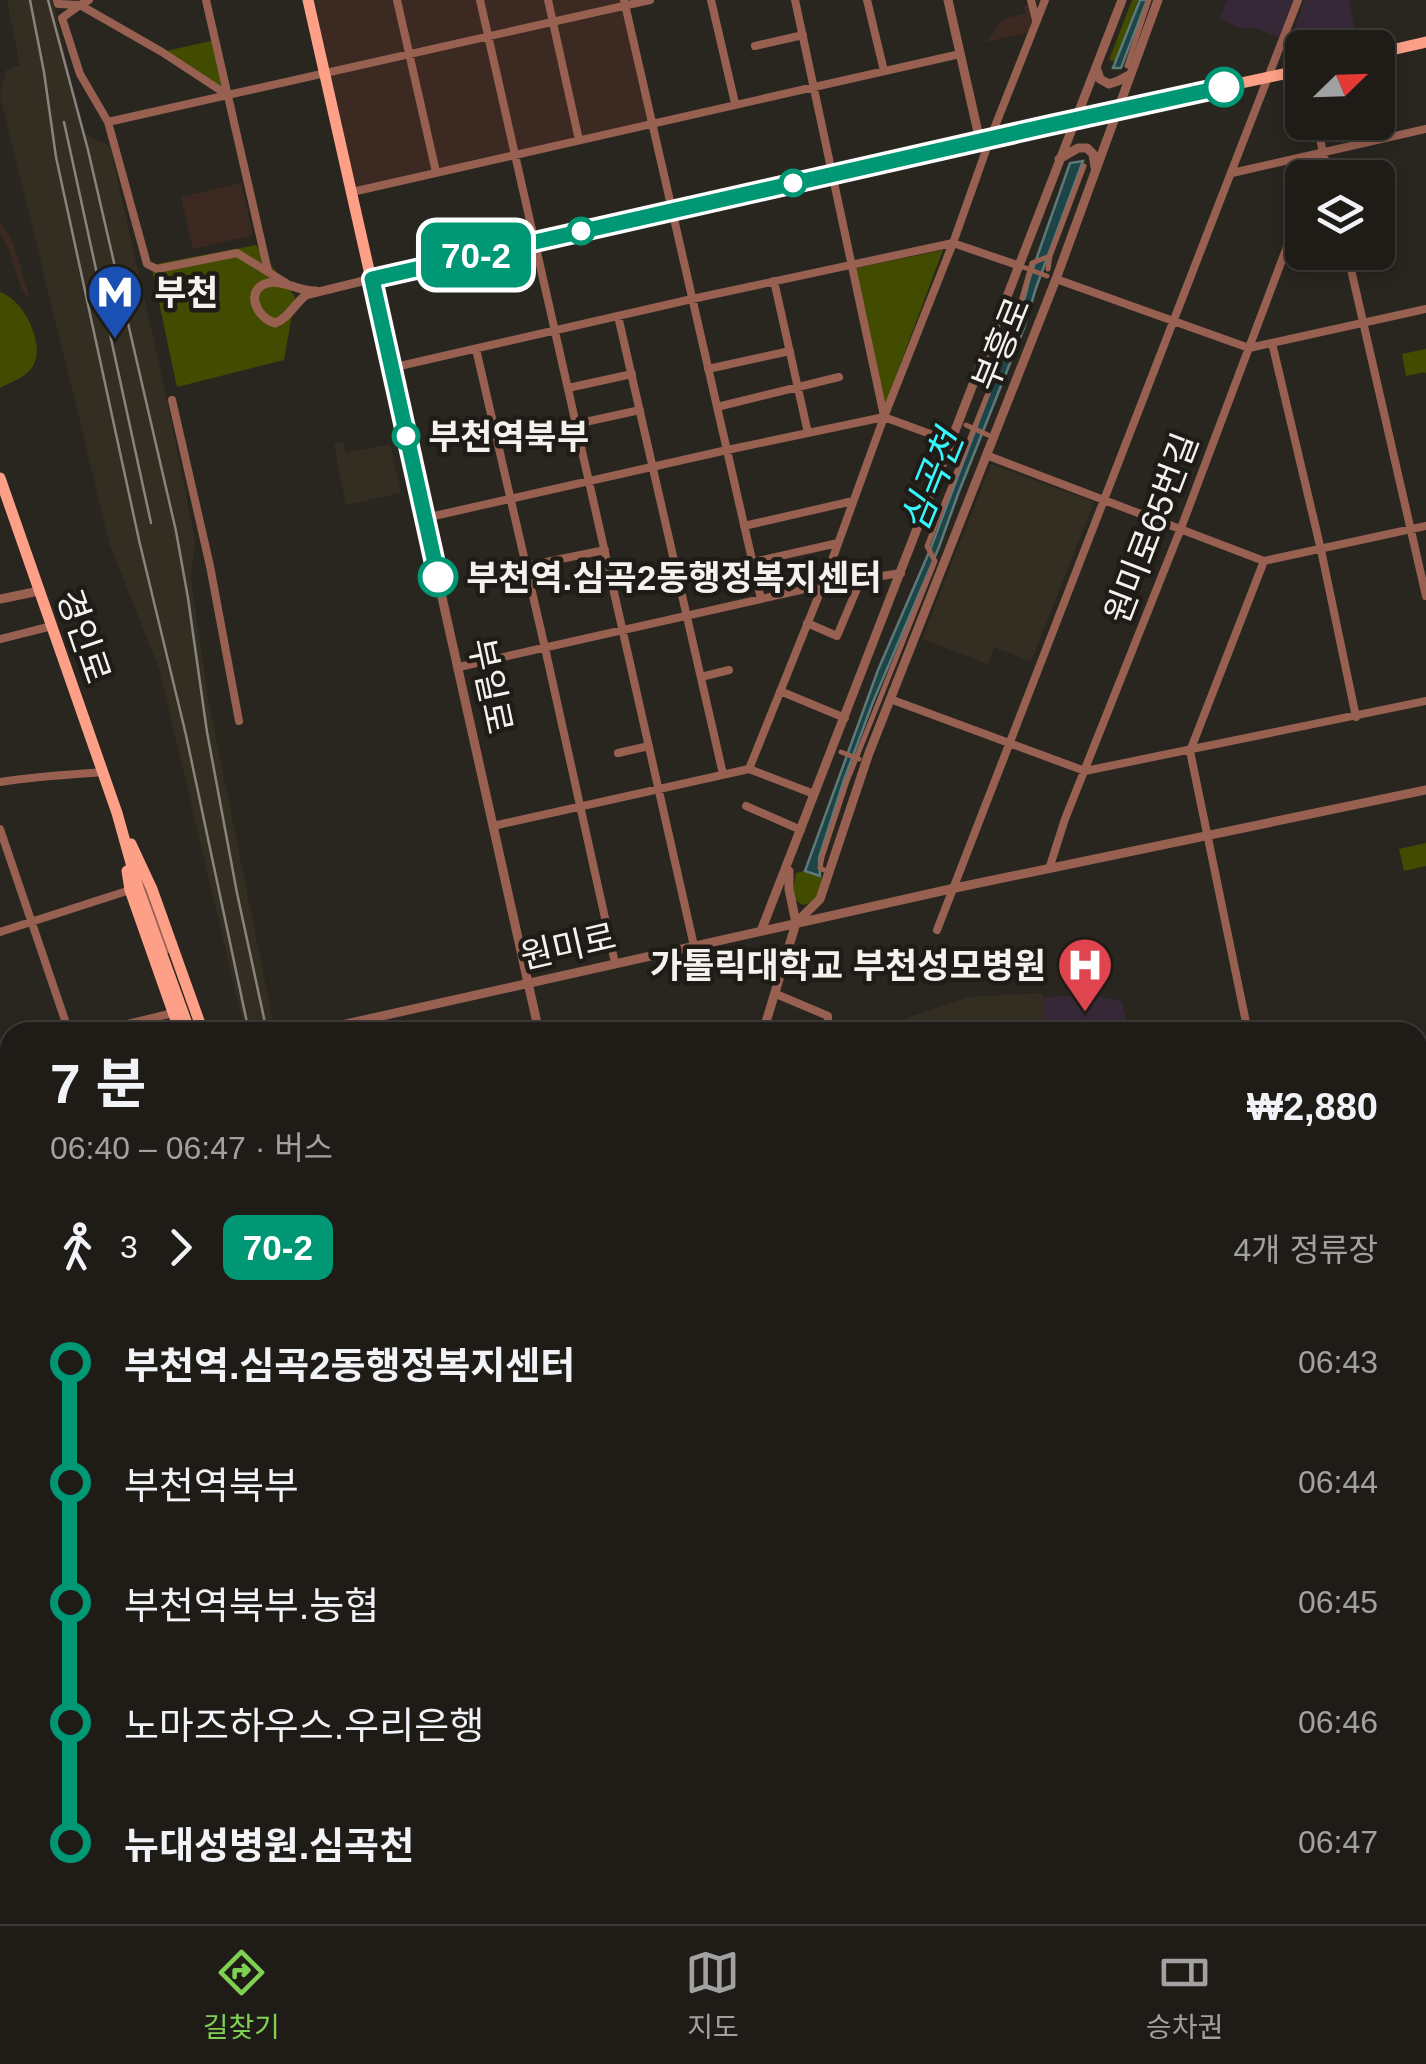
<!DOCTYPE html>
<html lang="ko">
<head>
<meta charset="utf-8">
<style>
	:root { --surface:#1f1c18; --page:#2c2925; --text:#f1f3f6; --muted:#a1a1a2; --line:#3c3a37; --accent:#7fd052 }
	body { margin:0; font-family:Arial,"Noto Sans KR",sans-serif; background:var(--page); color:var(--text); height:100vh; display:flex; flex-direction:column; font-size:38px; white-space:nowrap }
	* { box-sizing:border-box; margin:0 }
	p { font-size:32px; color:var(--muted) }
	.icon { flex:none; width:55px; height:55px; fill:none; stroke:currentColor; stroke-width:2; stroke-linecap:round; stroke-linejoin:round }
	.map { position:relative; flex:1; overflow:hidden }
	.side { position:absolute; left:0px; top:1022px; width:1428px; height:902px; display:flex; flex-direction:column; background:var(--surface); border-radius:30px 30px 0 0; box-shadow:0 5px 15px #0003,0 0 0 2px var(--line) }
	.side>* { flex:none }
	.badge { padding:0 20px; border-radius:15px; font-size:35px; line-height:65px }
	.needle { width:65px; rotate:67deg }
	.tools { position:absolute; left:1285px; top:30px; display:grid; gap:20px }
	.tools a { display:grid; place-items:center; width:110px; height:110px; border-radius:15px; background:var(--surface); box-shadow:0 5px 15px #0003,0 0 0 2px var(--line); font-size:50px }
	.map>.badge { position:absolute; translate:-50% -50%; box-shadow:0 0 0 5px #fff }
	.legs { display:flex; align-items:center; gap:15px; height:110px; padding:0 50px; font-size:32px }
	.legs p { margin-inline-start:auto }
	.overview { display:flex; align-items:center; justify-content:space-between; height:170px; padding:0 50px }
	h1 { font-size:55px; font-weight:700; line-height:75px }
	ul { padding:0 50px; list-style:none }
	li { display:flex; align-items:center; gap:35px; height:120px; font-size:38px }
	li i { display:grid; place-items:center; width:15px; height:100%; margin:0 12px; background:currentColor }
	li i::after { content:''; width:25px; height:25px; margin:-12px; border:8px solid; border-radius:50%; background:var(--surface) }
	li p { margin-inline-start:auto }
	li:first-child i { background:linear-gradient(#0000 50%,currentColor 0) }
	li:last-child i { background:linear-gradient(currentColor 50%,#0000 0) }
	.dock { display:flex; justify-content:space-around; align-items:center; height:140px; border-top:2px solid var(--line); background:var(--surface); font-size:28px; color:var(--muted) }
	.dock a { display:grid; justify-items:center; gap:5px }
	.dock .active { color:var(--accent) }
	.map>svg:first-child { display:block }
	.commercial { fill:#3b2922 }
	.built { fill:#332d22 }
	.medical { fill:#362836 }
	.green { fill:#424c00 }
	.water { fill:#1d4547; stroke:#5e7979; stroke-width:2.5 }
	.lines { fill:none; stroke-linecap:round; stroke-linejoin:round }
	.pedestrian { stroke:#986051; stroke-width:5 }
	.minor { stroke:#986051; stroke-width:8 }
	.tertiary { stroke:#986051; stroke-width:9 }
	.primary { stroke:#fda087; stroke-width:11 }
	.rail { stroke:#87847f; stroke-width:2.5 }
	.pedestrian-bridge { stroke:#986051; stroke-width:5 }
	.line-1-casing { stroke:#fff; stroke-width:22 }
	.line-1 { stroke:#009775; stroke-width:15 }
	.stop-1-dot { fill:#fff; stroke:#009775; stroke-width:5 }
	.labels { text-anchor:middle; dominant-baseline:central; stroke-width:9; stroke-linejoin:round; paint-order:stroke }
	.poi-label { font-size:35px; font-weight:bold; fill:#f4f2ee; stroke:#1f1c17; text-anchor:start }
	.street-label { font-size:35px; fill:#f4f2ee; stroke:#1f1c17 }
	.stop-label { font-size:35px; font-weight:bold; fill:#f4f2ee; stroke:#1f1c17; text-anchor:start }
	.water-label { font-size:38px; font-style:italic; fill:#38f7fc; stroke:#1f1c17 }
</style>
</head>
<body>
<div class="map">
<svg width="1426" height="1924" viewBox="0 0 1426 1924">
	<rect width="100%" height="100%" fill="#292620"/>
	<path class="commercial" d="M308 0H623L650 121 352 192Z
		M1029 5 1032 21 1028 33 986 42 1003 19 1025 13 1024 6Z
		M241 183 253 235 193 249 181 197Z
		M0 220 14 245 31 302 21 288 9 249 0 234Z"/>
	<path class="built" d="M7 0H53L62 43 85 134 110 146 165 390 195 540 191 578 208 698 275 1032H245L160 672 110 545 0 95 6 70 20 65Z
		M343 442 346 453 390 444 401 493 346 505 334 444Z
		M991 464 1094 502 1031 662 994 647 988 664 922 639Z
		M1042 993 1047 1032H836V1028L872 1030 969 997Z
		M0 1210 10 1214V1268L0 1295Z
		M0 1368 10 1399V1434L0 1446Z
		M1418 1817H1426V1924H1183L1182 1917 1185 1915H1418Z
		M543 1915H601L605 1924H547Z"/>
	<path class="medical" d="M1227 0H1298L1284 39 1252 27 1242 29 1220 19Z
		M1304 0H1349L1357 37 1286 53Z
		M1092 995 1121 1001 1131 1032H1047L1042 997Z"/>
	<path class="green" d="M1132 0H1138L1116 62 1109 60Z
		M215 40 226 93 162 52Z
		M256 245 295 297 284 360 177 387 151 265Z
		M943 250 885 405 856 268Z
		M0 292C23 299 46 343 33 366 27 377 11 382 0 388Z
		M1426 349V374L1425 372 1406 376 1402 354Z
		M1426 843V866L1404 871 1399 849Z
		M805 871 820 876 822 880C819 890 816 903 803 905L795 900 793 890 796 873Z
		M1426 1274V1743L1418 1738V1282Z
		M1426 1753V1812L1418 1815V1760L1424 1757Z
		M1028 1915H1114L1112 1920 1114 1924H1033Z"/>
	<path class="water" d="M1140 0H1147L1121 68H1113Z
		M1083 161 1036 288 1024 328 958 494 939 547 873 702 844 780 819 858 820 876 805 871 878 670 930 550 992 386 1017 328 1030 277 1070 163Z"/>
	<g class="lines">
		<path class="pedestrian" d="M1127 66 1149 0
			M1048 269 1050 256 1084 166
			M826 871 820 868 822 857 847 781 935 561 927 546 1012 333 1032 263 1050 256"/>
		<path class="minor" d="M57 0 58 4 80 5 62 18 80 74 108 122 147 264 157 269 237 253 286 283
			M89 0 80 5 162 52 226 94
			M206 0 268 271
			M397 0 436 172
			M480 0 694 946
			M548 0 579 140
			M624 0 761 599
			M711 0 735 103
			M795 0 884 416
			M867 0 884 71
			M1031 0 1036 20
			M755 46 803 35
			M108 122 650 0
			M1316 122 1329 178
			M1232 173 1426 129
			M1313 178 1323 152
			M352 192 960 54
			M1347 252 1426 596
			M1056 279 1249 348 1426 309
			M774 281 808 433
			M618 316 723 774
			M1272 343 1321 550 1356 717
			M476 349 545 648 615 963
			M391 368 692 299 953 243 1020 266
			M708 369 790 351
			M568 388 632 374
			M172 400 210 566 239 721
			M717 407 839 377
			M576 424 640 410
			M986 455 1264 561
			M425 518 727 450 884 417 952 442
			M744 526 853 501
			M1264 561 1426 526
			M753 562 838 543
			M526 566 605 550
			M807 623 837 636 862 577
			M0 639 52 626
			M459 667 823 585 901 573
			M701 677 729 670
			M780 691 845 718
			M890 699 1085 771 1426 701
			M618 753 649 746
			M749 769 823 585 884 417 953 243 990 139 1045 0
			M0 782C34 776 68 775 103 772
			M746 806 801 830
			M493 826 749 769 814 794
			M0 829 69 1032
			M1049 869 1065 819 1181 528 1302 207
			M937 930 1298 0
			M0 932 130 890
			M776 994 828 1016V1032
			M94 1032 173 1013
			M1248 1032 1190 751 1264 561
			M0 1057 10 1054
			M0 1312 10 1282
			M0 1368 10 1400
			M0 1453 10 1442
			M0 1499 10 1508
			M605 1915 609 1924
			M878 1915 882 1924
			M954 1915 959 1924"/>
		<path class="tertiary" d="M948 0 980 141
			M1096 67 1100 79 1109 84 1118 81 1131 74
			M1059 159 1078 148H1087L1093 154 1095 167
			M316 291C300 292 282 279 268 283 244 289 256 318 275 323 289 318 294 304 306 295L371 279 539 1032
			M0 599 39 591
			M142 879 166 949
			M798 921 820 899 869 753 1056 279 1158 0
			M761 931 1122 0
			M310 1032 955 888 1426 790
			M763 1032 796 923 789 889V871
			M1418 1209 1426 1208
			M0 1729 10 1722
			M780 1915 783 1924
			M264 1924 283 1915"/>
		<path class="primary" d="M308 0 371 279 1074 119 1302 70
			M1378 53 1426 42
			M0 478 117 813 138 888 190 1032
			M131 844 152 889 203 1032
			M127 871 130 890 180 1032
			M0 1745 10 1743
			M477 1915 480 1924"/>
		<path class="rail" d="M30 0 44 72 56 157 139 540 186 735 249 1032
			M48 0 88 150 176 531 188 598 207 732 237 893 267 1032
			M64 122 151 523
			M551 1915 555 1924
			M575 1915 579 1924
			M592 1915 596 1924"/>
		<path class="pedestrian-bridge" d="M1023 267 1047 276
			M966 425 988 435
			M841 752 859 759"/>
	</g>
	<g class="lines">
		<g class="line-1-casing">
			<path id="line-1" d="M438 577 372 279 1046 126 1224 87"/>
		</g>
		<use href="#line-1" class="line-1"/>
	</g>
	<defs>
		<g id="metro-pin" transform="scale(2.875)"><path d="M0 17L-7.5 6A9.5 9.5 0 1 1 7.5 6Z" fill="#1a4fb4" stroke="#1f1c17"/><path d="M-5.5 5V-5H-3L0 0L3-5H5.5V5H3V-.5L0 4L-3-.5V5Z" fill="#fff"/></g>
		<g id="hospital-pin" transform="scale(2.875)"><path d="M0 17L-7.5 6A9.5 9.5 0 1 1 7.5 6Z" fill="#e0444e" stroke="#1f1c17"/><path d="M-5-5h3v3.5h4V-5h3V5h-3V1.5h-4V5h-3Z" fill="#fff"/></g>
	</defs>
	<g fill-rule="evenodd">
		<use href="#metro-pin" x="115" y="292"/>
		<use href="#hospital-pin" x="1085" y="965"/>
	</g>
	<g class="stop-1-dot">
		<circle cx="1224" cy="87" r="18"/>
		<circle cx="793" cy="183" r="12"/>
		<circle cx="581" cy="231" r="12"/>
		<circle cx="406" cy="436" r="12"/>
		<circle cx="438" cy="577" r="18"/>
	</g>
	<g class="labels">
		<g class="poi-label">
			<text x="154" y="292">부천</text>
			<text x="1046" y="965" text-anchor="end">가톨릭대학교 부천성모병원</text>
		</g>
		<g class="street-label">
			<text transform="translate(1001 344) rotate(-68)">부흥로</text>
			<text transform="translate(1151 528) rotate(-69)">원미로65번길</text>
			<text transform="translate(84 636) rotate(71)">경인로</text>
			<text transform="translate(491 686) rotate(78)">부일로</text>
			<text transform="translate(568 946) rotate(-13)">원미로</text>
		</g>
		<g class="stop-label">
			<text x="428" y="436">부천역북부</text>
			<text x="466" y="577">부천역.심곡2동행정복지센터</text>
		</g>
		<g class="water-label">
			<text transform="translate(932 481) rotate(-68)">심곡천</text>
		</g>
	</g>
</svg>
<div class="tools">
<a><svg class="needle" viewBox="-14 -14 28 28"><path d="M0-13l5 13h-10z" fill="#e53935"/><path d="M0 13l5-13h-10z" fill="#a1a1a2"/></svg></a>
<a><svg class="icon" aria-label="layers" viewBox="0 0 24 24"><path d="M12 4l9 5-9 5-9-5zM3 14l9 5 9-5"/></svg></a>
</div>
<b class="badge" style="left:476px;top:255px;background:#009775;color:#fff">70-2</b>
<section class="side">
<div class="overview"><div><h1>7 분</h1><p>06:40 – 06:47 · 버스</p></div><b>₩2,880</b></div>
<div class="legs"><svg class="icon" aria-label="walk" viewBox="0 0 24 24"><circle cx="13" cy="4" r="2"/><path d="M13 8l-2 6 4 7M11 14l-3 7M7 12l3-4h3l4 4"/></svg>3<svg class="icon" aria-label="forward" viewBox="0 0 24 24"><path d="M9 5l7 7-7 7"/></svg><b class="badge" style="background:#009775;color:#fff">70-2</b><p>4개 정류장</p></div>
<ul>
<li><i style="color:#009775"></i><b>부천역.심곡2동행정복지센터</b><p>06:43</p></li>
<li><i style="color:#009775"></i><span>부천역북부</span><p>06:44</p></li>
<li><i style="color:#009775"></i><span>부천역북부.농협</span><p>06:45</p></li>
<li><i style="color:#009775"></i><span>노마즈하우스.우리은행</span><p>06:46</p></li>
<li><i style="color:#009775"></i><b>뉴대성병원.심곡천</b><p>06:47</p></li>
</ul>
</section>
</div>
<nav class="dock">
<a class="active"><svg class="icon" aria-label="directions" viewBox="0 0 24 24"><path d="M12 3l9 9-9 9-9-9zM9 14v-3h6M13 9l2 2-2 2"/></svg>길찾기</a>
<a><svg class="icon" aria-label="map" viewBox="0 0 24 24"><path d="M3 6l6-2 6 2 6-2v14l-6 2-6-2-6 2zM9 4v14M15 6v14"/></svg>지도</a>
<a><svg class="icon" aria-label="tickets" viewBox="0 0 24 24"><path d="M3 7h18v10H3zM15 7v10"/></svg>승차권</a>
</nav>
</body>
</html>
